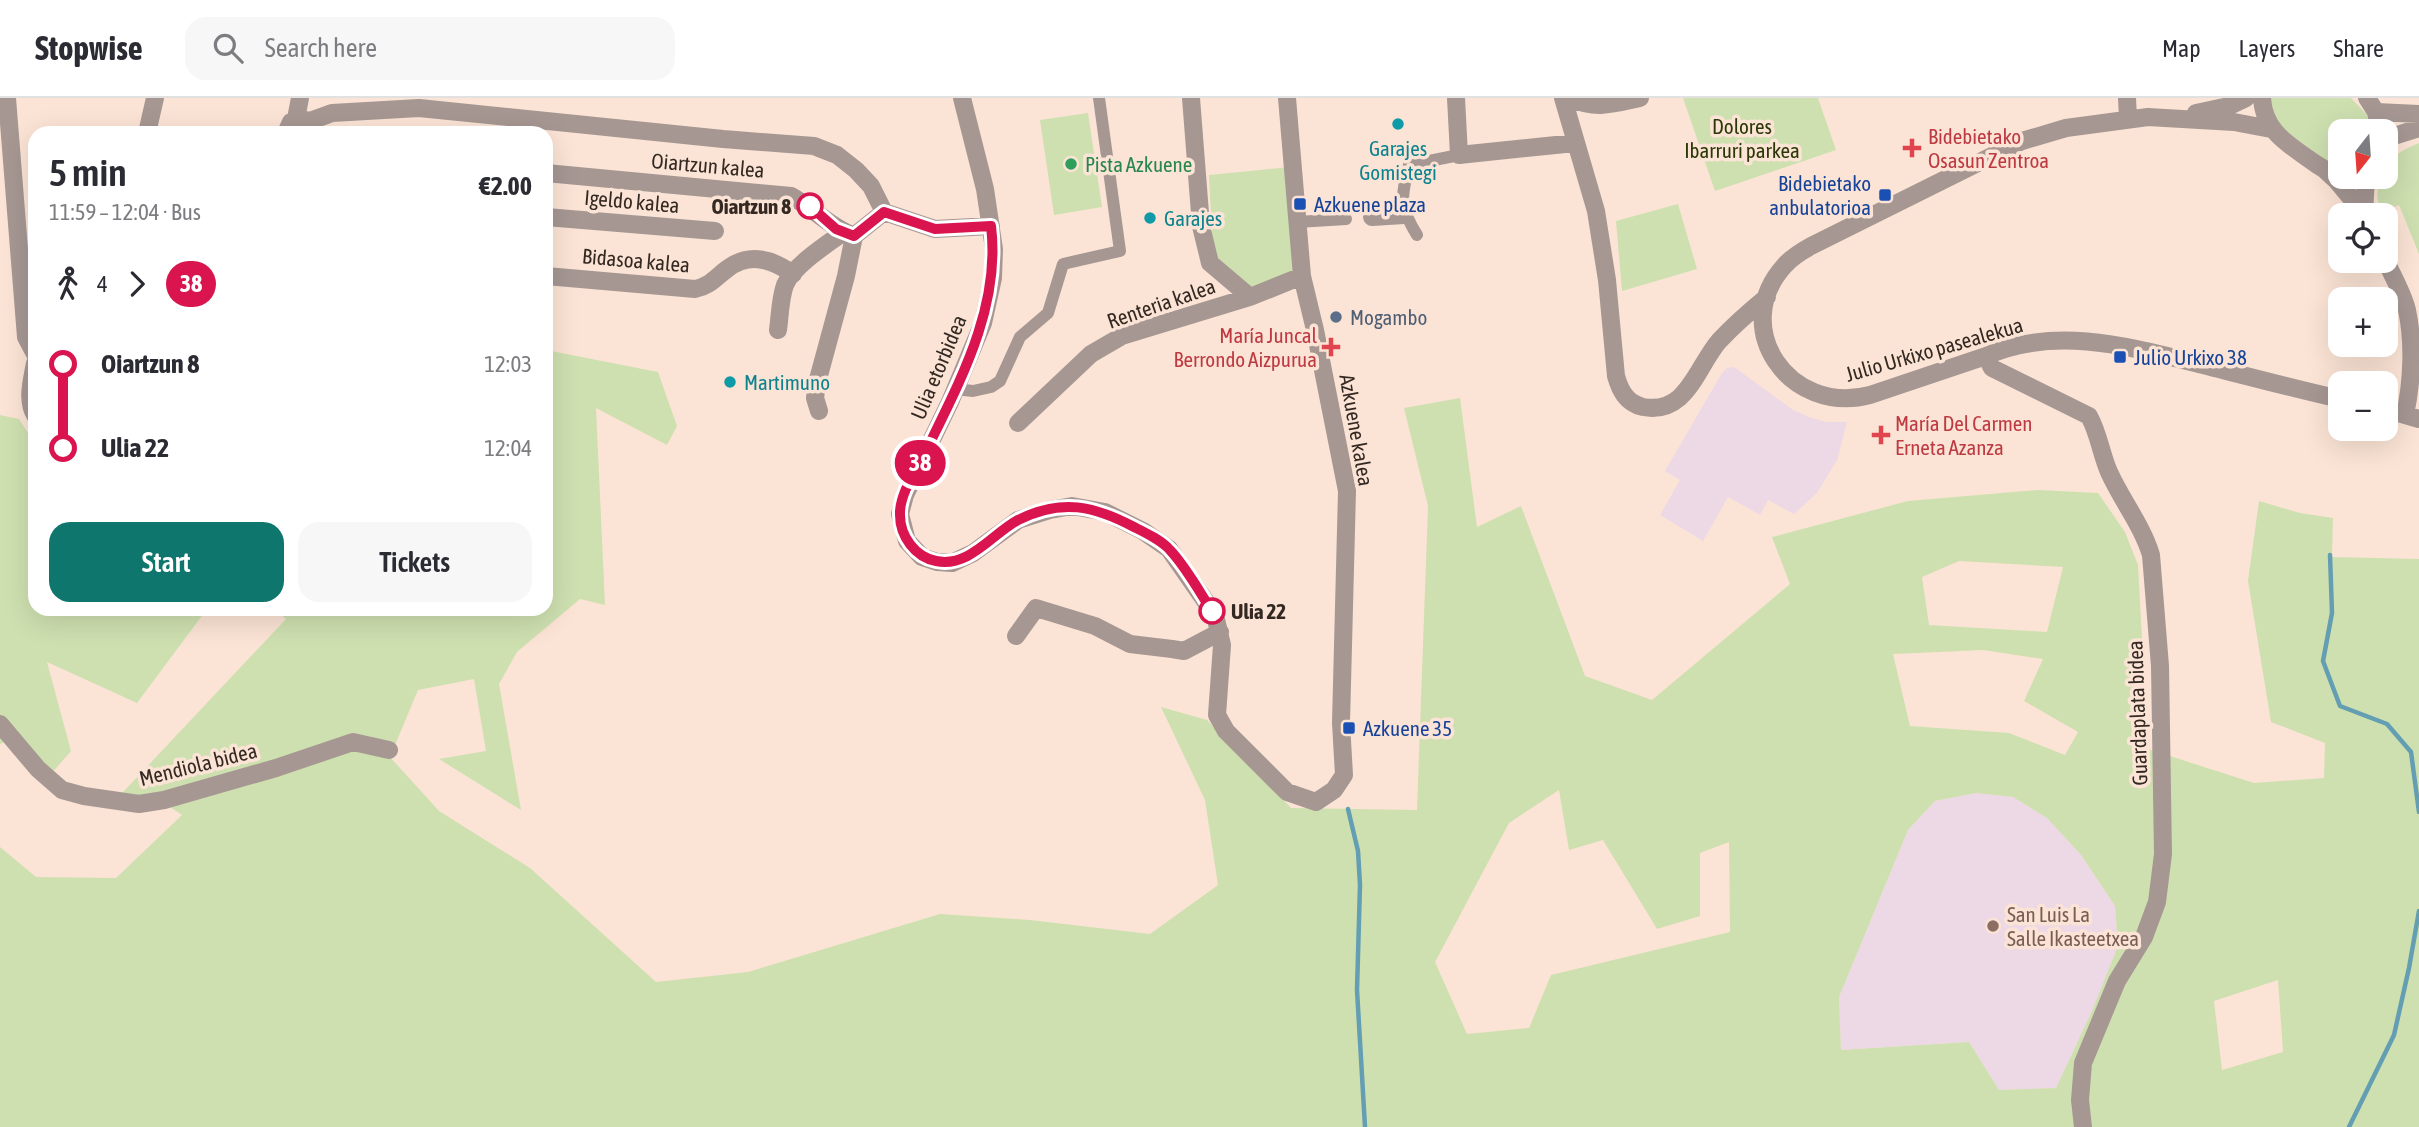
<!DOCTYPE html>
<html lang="en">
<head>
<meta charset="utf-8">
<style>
	:root { --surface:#fff; --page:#f7f7f7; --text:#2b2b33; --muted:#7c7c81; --line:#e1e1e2; --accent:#0f766e }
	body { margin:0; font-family:"Asap Condensed",sans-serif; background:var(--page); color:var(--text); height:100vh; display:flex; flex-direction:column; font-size:26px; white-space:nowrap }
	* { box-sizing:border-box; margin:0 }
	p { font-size:23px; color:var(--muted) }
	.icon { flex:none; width:38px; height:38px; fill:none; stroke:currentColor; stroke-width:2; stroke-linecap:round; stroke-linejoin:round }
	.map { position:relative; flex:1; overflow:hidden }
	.sheet { position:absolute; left:28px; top:28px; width:525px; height:490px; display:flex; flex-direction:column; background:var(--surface); border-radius:21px; box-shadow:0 7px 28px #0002 }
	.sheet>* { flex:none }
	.badge { padding:0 14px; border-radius:23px; font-size:24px; line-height:46px }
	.needle { width:46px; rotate:197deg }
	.tools { position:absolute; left:2328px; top:21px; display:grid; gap:14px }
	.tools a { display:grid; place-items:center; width:70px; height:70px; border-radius:14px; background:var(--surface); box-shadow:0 7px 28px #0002; font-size:35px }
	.map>.badge { position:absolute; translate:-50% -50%; box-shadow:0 0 0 4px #fff }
	.legs { display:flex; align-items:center; gap:10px; height:77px; padding:0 21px; font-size:23px }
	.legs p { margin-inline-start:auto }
	.headline { display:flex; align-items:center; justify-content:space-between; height:119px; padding:0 21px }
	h1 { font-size:38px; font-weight:600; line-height:52px }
	.action { display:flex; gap:14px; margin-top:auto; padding:14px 21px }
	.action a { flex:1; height:80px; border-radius:21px; background:var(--accent); color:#fff; font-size:28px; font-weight:600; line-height:80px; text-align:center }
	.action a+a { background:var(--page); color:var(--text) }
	ul { padding:0 21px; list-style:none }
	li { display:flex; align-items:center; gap:24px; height:84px; font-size:26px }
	li i { display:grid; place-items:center; width:10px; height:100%; margin:0 9px; background:currentColor }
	li i::after { content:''; width:18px; height:18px; margin:-9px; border:5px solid; border-radius:50%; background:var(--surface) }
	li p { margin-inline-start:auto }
	li:first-child i { background:linear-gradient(#0000 50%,currentColor 0) }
	li:last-child i { background:linear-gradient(currentColor 50%,#0000 0) }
	header { display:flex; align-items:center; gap:42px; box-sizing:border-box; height:98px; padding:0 35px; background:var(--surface); border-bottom:2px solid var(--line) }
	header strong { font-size:33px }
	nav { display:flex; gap:38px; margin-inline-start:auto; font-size:24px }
	.search { width:490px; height:63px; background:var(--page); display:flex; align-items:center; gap:18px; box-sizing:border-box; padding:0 24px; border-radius:21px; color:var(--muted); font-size:26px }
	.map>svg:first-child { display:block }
	.education { fill:#edd8e6 }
	.green { fill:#cee0b0; fill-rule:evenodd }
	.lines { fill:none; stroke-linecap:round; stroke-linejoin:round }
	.stream { stroke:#649eb2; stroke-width:4.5 }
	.pedestrian { stroke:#a69793; stroke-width:12 }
	.minor { stroke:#a69793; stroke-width:18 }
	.line-1-casing { stroke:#fff; stroke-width:16 }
	.line-1 { stroke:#da144f; stroke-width:10 }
	.culture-dot { fill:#0f9aa8; stroke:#fbe4d5; stroke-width:2.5 }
	.health-dot { fill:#e0444e; stroke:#fbe4d5; stroke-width:2.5 }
	.leisure-dot { fill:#2e9e5b; stroke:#fbe4d5; stroke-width:2.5 }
	.transit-dot { fill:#1a4fb4; stroke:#fbe4d5; stroke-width:2.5 }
	.stop-1-dot { fill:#fff; stroke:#da144f; stroke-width:3.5 }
	.service-dot { fill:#5c6f8a; stroke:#fbe4d5; stroke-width:2.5 }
	.education-dot { fill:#8d6e63; stroke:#fbe4d5; stroke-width:2.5 }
	.labels { text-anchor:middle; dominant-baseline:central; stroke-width:7; stroke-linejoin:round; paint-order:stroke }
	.park-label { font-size:21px; fill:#2a3805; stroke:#fbe4d5 }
	.health-label { font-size:21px; fill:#be3a42; stroke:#fbe4d5; text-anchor:start }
	.culture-label { font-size:21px; fill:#0d838f; stroke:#fbe4d5; text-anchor:start }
	.leisure-label { font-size:21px; fill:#27864d; stroke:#fbe4d5; text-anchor:start }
	.street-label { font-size:21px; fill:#342922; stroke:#fbe4d5 }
	.transit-label { font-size:21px; fill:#164399; stroke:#fbe4d5; text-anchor:start }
	.stop-label { font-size:21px; font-weight:bold; fill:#342922; stroke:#fbe4d5; text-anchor:end }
	.service-label { font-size:21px; fill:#4e5e75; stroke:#fbe4d5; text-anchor:start }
	.education-label { font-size:21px; fill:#785e54; stroke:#fbe4d5; text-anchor:start }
</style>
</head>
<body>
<header>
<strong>Stopwise</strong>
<div class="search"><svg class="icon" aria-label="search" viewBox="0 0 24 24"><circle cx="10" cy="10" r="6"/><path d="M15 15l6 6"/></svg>Search here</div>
<nav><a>Map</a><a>Layers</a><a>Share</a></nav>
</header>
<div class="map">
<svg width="2419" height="1029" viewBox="0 0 2419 1029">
	<rect width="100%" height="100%" fill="#fbe4d5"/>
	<path class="education" d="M1734 269 1793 312 1809 319 1826 324H1847L1837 362 1817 395 1794 416 1768 402 1760 417 1728 399 1703 443 1660 417 1680 382 1665 373 1722 275 1727 270Z
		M1976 695 2013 699 2047 720 2081 757 2115 808 2118 848 2092 913 2056 990 1999 992 1969 944 1841 952 1839 899 1908 732 1935 703Z"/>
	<path class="green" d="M1683 0H1818L1836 52 1715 93Z
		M2271 0H2351L2371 21 2373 33H2340V67L2331 66 2284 32 2271 12Z
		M1088 15 1102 109 1054 117 1040 22Z
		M2419 45V156L2399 107 2382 114C2376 102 2376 91 2381 79H2385C2385 60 2404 51 2419 45Z
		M1289 69 1297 174 1250 195 1218 164 1212 137 1209 77Z
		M1678 106 1697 171 1622 193 1616 123Z
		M546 252 658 274 677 328 667 347 596 310 605 507 580 501 517 554 499 586 521 712 439 661 486 653 474 581 418 592 390 659 439 713 530 770 656 884 748 874 940 816 1030 822 1150 836 1218 787 1205 702 1161 609 1207 622 1291 710 1417 712 1428 408 1404 310 1460 300 1477 429 1521 408 1585 578 1652 602 1790 486 1772 439 1908 403 2038 392 2098 395 2125 434 2138 467 2148 651 2254 685 2324 680 2325 645 2271 624 2248 483 2259 403 2300 415 2333 420 2332 459 2419 461V1029H0V749L36 779 116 780 182 717 167 707 109 709 286 521 274 511H546ZM1959 463 2063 469 2047 534 1929 527 1922 479ZM1983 552 2043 561 2024 603 2078 634 2065 657 2009 635 1910 628 1893 556ZM1559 692 1569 752 1603 742 1657 831 1700 818V755L1729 744 1730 834 1551 877 1529 930 1467 936 1435 864 1509 725ZM1976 695 2013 699 2047 720 2081 757 2115 808 2118 848 2092 913 2056 990 1999 992 1969 944 1841 952 1839 899 1908 732 1935 703ZM2278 882 2283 954 2222 972 2214 903Z
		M0 317 19 321 35 346V511H207L137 605 47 564 71 653 43 685 4 644 0 646Z"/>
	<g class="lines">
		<path class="stream" d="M2330 457 2332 515 2323 563 2340 608 2387 626 2411 654 2419 714
			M1348 711 1358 753 1360 787 1357 892 1365 1029
			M2349 1029 2394 937 2409 870 2419 813"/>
		<path class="pedestrian" d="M1297 124 1346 121
			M1417 137C1399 108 1401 99 1409 67L1459 57
			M955 291 973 293 991 289 1000 283 1020 239 1048 215 1063 166 1120 153 1099 0"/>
		<path class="minor" d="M7 0 26 239 35 256
			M962 0 985 91 994 151 993 180 983 225 950 304 905 397 900 416 907 443 922 459 937 464 952 465 973 455 1018 422 1050 412 1072 408 1105 414 1143 433 1169 451 1215 517 1222 547 1217 617 1226 633 1287 694 1316 704 1334 692 1344 677 1341 625 1347 393 1315 232 1302 178 1287 0
			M1191 0 1201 128 1210 165 1250 199
			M1456 0 1459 57 1575 45
			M1563 0 1596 113 1607 182 1616 278C1620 292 1626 305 1643 309 1687 317 1696 270 1719 243 1734 227 1750 213 1767 199
			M1570 0C1596 12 1613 6 1640 0
			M2127 0 2128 21
			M2262 0C2264 35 2290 47 2316 66L2324 71 2340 74
			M2367 0 2376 14 2380 33
			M2376 14 2419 16
			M2196 15 2229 8 2246 0
			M296 21 300 0
			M310 23 332 15 419 10 723 41 814 48 837 57 856 72 871 88 884 114
			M2271 31 2234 24 2148 19 2066 30 2022 43 1811 148C1802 153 1792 159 1785 167 1728 229 1789 318 1870 297L1986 258C2054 228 2127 248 2195 265 2243 277 2291 290 2340 301
			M147 35 155 0
			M286 35 291 24C302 18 314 22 316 35
			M2385 44 2394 38 2419 30
			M2324 71 2336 82 2365 117
			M546 75 791 98C813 110 830 129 854 138
			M884 114 935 131 991 128
			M2364 116 2366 79
			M546 119 715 133
			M1372 119 1404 117
			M2385 161C2392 177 2403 195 2407 212 2414 245 2412 284 2405 317
			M546 178 695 191C710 188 715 180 727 171 749 154 772 161 793 176
			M778 232C780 218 780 201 785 187 793 168 827 146 844 134
			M1986 258 1992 270 2089 318C2099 336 2101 356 2109 374 2122 403 2142 427 2151 457L2160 568 2163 756 2157 804 2144 839 2117 883 2083 965 2080 1002 2083 1029
			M35 265C32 282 26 302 35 317
			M2385 311 2419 321
			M819 313 815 300 817 285 846 178 854 138 884 114
			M1018 325 1091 256 1122 238 1250 199 1302 178
			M1016 538 1036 510 1095 528 1130 546 1172 551 1184 553 1220 534
			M0 626 38 671 62 692 84 698 139 706 164 702 276 670 353 644 389 652"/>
	</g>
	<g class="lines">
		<g class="line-1-casing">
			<path id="line-1" d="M810 108 836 131 854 138 884 114 935 131 991 128C1001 209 960 283 926 353 917 371 899 396 900 417 900 438 915 459 936 463 969 470 992 436 1018 422 1062 400 1094 408 1134 429 1146 435 1161 442 1170 452 1186 469 1199 493 1212 513"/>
		</g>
		<use href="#line-1" class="line-1"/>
	</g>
	<g class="culture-dot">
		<circle cx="1398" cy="26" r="7"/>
		<circle cx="1150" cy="120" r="7"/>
		<circle cx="730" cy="284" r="7"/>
	</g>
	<g class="health-dot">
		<path d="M1908.5 39.5h7v7h7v7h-7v7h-7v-7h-7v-7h7z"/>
		<path d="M1327.5 238.5h7v7h7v7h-7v7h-7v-7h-7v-7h7z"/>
		<path d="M1877.5 326.5h7v7h7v7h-7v7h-7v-7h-7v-7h7z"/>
	</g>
	<circle class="leisure-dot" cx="1071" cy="66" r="7"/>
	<g class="transit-dot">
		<rect x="1878" y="90" width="14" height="14" rx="3.5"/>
		<rect x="1293" y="99" width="14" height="14" rx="3.5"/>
		<rect x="2113" y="252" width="14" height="14" rx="3.5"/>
		<rect x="1342" y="623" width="14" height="14" rx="3.5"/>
	</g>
	<g class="stop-1-dot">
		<circle cx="810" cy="108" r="12"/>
		<circle cx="1212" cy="513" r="12"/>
	</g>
	<circle class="service-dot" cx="1336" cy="219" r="7"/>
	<circle class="education-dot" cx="1993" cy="828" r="7"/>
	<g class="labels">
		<g class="park-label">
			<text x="1742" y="28">Dolores<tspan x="1742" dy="24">Ibarruri parkea</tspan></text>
		</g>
		<g class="health-label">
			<text x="1928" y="38">Bidebietako<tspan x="1928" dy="24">Osasun Zentroa</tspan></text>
			<text x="1317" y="237" text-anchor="end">María Juncal<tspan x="1317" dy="24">Berrondo Aizpurua</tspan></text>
			<text x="1895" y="325">María Del Carmen<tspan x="1895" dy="24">Erneta Azanza</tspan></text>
		</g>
		<g class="culture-label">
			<text x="1398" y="50" text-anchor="middle">Garajes<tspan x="1398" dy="24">Gomistegi</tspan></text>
			<text x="1164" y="120">Garajes</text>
			<text x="744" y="284">Martimuno</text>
		</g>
		<g class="leisure-label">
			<text x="1085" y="66">Pista Azkuene</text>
		</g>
		<g class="street-label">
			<text transform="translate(708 67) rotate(5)">Oiartzun kalea</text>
			<text transform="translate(632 103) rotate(5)">Igeldo kalea</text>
			<text transform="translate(636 162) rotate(5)">Bidasoa kalea</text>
			<text transform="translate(1161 205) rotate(-19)">Renteria kalea</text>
			<text transform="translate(1934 251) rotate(-16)">Julio Urkixo pasealekua</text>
			<text transform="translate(938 269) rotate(-67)">Ulia etorbidea</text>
			<text transform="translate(1357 332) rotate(80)">Azkuene kalea</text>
			<text transform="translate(2137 615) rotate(-92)">Guardaplata bidea</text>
			<text transform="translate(198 666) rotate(-14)">Mendiola bidea</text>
		</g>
		<g class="transit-label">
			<text x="1871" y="85" text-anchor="end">Bidebietako<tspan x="1871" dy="24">anbulatorioa</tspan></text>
			<text x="1314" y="106">Azkuene plaza</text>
			<text x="2134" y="259">Julio Urkixo 38</text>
			<text x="1363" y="630">Azkuene 35</text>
		</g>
		<g class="stop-label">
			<text x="791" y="108">Oiartzun 8</text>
			<text x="1231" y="513" text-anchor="start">Ulia 22</text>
		</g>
		<g class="service-label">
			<text x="1350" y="219">Mogambo</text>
		</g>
		<g class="education-label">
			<text x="2007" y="816">San Luis La<tspan x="2007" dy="24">Salle Ikasteetxea</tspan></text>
		</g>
	</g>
</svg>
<div class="tools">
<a><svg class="needle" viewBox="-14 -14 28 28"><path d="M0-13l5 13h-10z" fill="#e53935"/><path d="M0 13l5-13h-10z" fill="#7c7c81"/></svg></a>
<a><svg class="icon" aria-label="locate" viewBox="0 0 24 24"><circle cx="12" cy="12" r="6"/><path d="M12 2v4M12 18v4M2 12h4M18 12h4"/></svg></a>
<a>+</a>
<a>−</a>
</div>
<b class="badge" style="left:920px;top:365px;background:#da144f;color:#fff">38</b>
<section class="sheet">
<div class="headline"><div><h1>5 min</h1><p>11:59 – 12:04 · Bus</p></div><b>€2.00</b></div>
<div class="legs"><svg class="icon" aria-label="walk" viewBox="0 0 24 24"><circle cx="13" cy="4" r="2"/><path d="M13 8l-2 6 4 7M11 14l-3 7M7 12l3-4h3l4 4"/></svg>4<svg class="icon" aria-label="forward" viewBox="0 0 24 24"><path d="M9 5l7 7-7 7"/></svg><b class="badge" style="background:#da144f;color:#fff">38</b></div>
<ul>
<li><i style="color:#da144f"></i><b>Oiartzun 8</b><p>12:03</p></li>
<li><i style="color:#da144f"></i><b>Ulia 22</b><p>12:04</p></li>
</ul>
<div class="action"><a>Start</a><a>Tickets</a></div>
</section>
</div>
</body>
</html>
